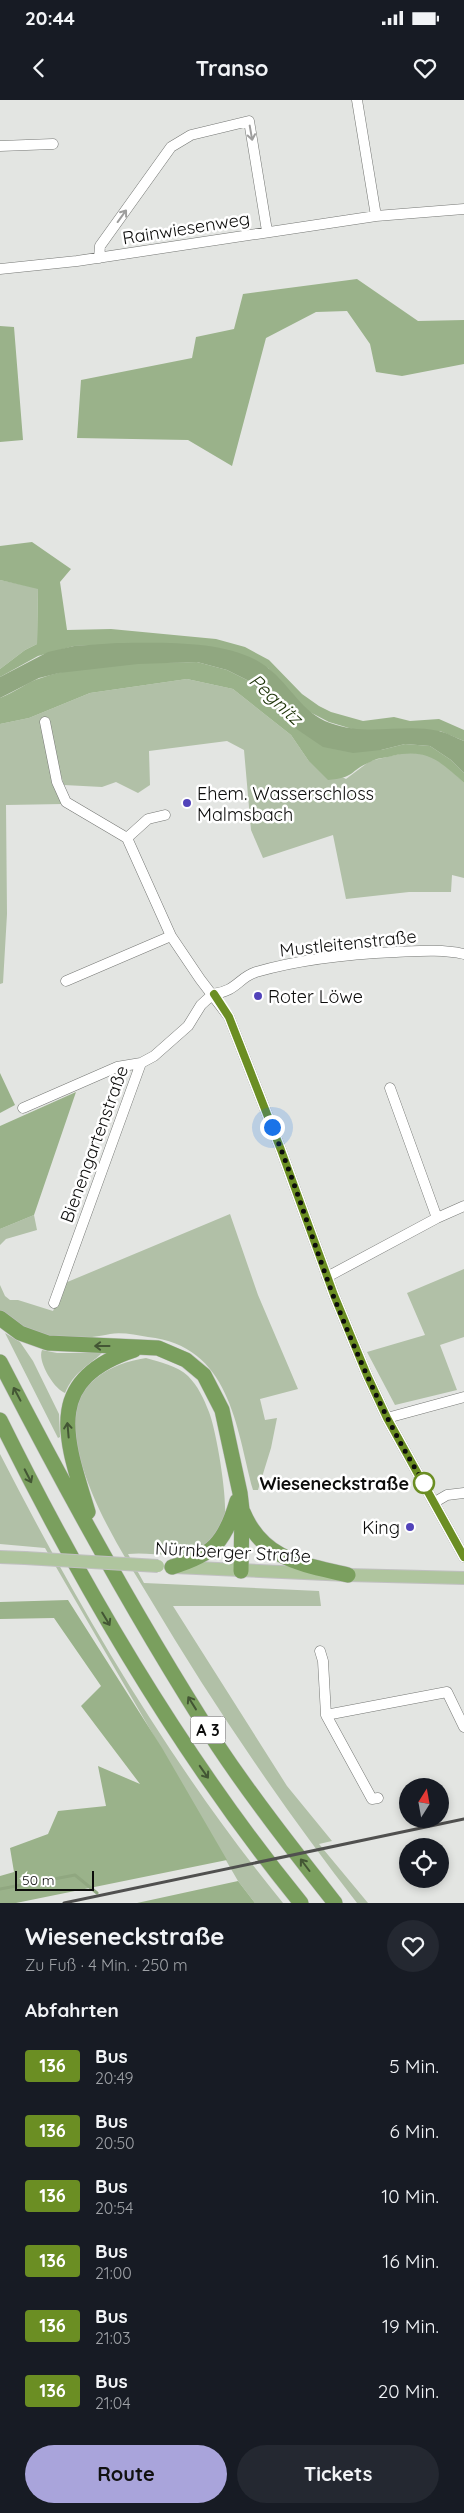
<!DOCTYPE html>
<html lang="de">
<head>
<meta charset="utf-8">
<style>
	:root { --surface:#171b24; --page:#242831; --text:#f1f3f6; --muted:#9ea1a6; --accent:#a9a4db }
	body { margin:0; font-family:Quicksand,sans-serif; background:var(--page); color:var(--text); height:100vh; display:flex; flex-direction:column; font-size:19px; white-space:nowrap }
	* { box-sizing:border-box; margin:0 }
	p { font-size:16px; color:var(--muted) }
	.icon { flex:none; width:28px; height:28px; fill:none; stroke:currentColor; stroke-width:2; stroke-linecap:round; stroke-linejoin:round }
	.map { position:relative; height:1803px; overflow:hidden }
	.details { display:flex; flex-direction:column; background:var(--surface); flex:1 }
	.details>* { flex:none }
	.badge { padding:0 10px; border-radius:4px; font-size:18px; line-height:32px }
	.needle { width:32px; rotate:11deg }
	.controls { position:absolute; left:399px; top:1678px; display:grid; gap:10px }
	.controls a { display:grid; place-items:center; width:50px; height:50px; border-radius:50%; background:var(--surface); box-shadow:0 2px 8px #0003; font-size:25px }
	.scale { position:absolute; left:15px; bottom:12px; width:79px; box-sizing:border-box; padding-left:5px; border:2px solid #0c0c0b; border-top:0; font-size:14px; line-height:18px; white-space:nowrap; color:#0c0c0b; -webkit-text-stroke:4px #fff; paint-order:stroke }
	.you { position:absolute; width:25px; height:25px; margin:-12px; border:4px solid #fff; border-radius:50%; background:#1a73e8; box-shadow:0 0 0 8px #1a73e833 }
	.map>.badge { position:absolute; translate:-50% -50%; box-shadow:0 0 0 2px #fff }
	h2 { padding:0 25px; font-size:19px; line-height:45px }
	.round { display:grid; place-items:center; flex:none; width:52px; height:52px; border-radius:26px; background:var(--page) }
	.summary { display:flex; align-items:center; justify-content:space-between; height:85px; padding:0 25px }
	h1 { font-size:24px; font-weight:700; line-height:38px }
	.action { display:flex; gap:10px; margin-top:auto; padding:10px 25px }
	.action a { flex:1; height:58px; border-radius:30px; background:var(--accent); color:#111; font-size:20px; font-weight:700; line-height:58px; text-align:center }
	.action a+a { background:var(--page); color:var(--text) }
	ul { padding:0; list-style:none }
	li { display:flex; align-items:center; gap:15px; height:65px; padding:0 25px }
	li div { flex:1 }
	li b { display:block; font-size:19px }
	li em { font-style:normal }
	li .badge { min-width:55px; font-weight:700; text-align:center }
	.status { display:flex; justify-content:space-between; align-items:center; height:35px; padding:0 25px; background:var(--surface); direction:ltr }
	.status svg { height:14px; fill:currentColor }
	header { display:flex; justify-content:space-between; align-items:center; height:65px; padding:0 25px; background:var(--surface); font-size:22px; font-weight:700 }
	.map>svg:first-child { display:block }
	.green { fill:#b1c0a7 }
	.forest { fill:#9ab28a }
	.water { fill:#90a780 }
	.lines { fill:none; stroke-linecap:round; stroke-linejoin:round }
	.stream { stroke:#90a780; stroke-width:3 }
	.minor-casing { stroke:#757774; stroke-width:11 }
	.major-casing { stroke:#c0c0c0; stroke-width:14 }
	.highway-casing { stroke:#c0c0c0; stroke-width:16 }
	.minor { stroke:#fff; stroke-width:10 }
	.major { stroke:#afc59e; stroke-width:12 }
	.highway { stroke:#7a9f5e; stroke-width:15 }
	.rail { stroke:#50504f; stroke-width:3 }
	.major-bridge-casing { stroke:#c0c0c0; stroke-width:14; stroke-linecap:butt }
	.major-bridge { stroke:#afc59e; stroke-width:12 }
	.oneway { stroke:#9e9e9d }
	.oneway2 { stroke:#435634 }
	.line-casing { stroke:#fff; stroke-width:11 }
	.line { stroke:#6b8e23; stroke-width:8 }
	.walk { stroke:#0c0c0b; stroke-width:5; stroke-dasharray:0 9 }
	.poi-dot { fill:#5243ba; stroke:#fff; stroke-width:2 }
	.stop-dot { fill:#fff; stroke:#6b8e23; stroke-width:2.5 }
	.labels { text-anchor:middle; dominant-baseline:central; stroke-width:5; stroke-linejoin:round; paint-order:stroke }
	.shield { fill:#fff; stroke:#555554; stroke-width:1 }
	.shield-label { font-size:16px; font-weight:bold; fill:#0c0c0b }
	.street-label { font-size:18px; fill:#0c0c0b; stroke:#fff }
	.poi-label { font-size:18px; fill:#0c0c0b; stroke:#fff; text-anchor:start }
	.stop-label { font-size:18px; font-weight:bold; fill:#0c0c0b; stroke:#fff; text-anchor:end }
	.water-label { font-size:19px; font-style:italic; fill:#1b3105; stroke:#fff }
</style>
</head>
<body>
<div class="status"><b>20:44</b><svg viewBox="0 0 49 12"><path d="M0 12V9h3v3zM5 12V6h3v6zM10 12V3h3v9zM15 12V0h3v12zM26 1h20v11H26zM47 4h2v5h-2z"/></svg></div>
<header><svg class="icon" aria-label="back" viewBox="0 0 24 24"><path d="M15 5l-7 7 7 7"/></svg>Transo<svg class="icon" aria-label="heart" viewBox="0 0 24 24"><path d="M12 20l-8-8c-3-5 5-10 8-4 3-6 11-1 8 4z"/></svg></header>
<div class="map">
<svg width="464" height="1803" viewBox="0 0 464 1803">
	<rect width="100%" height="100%" fill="#e3e5e2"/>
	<path class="green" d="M0 480 38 488 37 544 25 550 0 569Z
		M187 579 233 589 291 635 308 660 346 679 370 661 408 652 428 655 441 661 464 683V778L452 775 451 792H409L346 799 333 735 263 758 251 730 244 650 227 641 149 651 150 685 138 693 116 682 102 687 64 685 42 617 51 672 63 704 6 705 7 814 3 883 0 884V624L29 618 90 593Z
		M230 1114 258 1195 298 1289 260 1299 265 1320 277 1318 271 1348 258 1390H253C236 1326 230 1246 148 1237 136 1235 122 1232 110 1234 96 1238 50 1241 36 1234 23 1228 12 1219 0 1212V1185L5 1196 10 1200H18L53 1211 65 1183Z
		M34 1115 37 1130 6 1139 0 1145V1129Z
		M464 1169V1237L440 1245 457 1290 395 1305 367 1252 425 1235 407 1193Z
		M5 1233 20 1242 33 1261 59 1314 60 1337 58 1338Z
		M42 1250 57 1253H102C87 1267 74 1272 65 1293 54 1289 37 1261 42 1250Z
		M146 1258C159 1262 178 1266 188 1276 198 1286 204 1299 209 1312 216 1329 229 1404 224 1421 221 1431 212 1441 203 1447 182 1461 151 1451 128 1454L144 1483 319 1491 321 1506H173L287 1686 332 1741 319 1744 368 1803H357C281 1705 212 1603 149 1497 121 1451 93 1407 79 1355 77 1345 73 1335 73 1325 74 1284 110 1263 146 1258Z
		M0 1354C80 1510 171 1666 283 1803H255L238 1781 45 1448 0 1444Z"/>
	<path class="forest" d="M357 179 418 221 464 220V264L402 276 376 272 370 244 347 211 316 212 266 238 232 366 188 340 77 338 81 280 192 258 196 237 234 229 243 194Z
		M0 226 14 227 23 340 0 342Z
		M32 442 71 469 60 482 67 530 111 529 216 539 245 547 269 560 302 594 319 606 331 612 363 621 394 617 410 621 439 619 464 630V641L440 631H359L329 622 306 610 268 568 161 543 74 546 38 556 0 577V569L25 550 37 544 38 489 0 480V446Z
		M197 562 227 570 249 581 265 597 381 650 405 644 430 646 451 660 464 673V683C440 661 427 648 392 656 385 658 376 658 370 662 349 671 355 678 328 680L308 660 291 635 233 589 187 579 90 593 29 618 0 624V598C14 593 27 582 41 578 90 561 147 563 197 562Z
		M0 973 15 1005 0 1013Z
		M76 992 34 1115 0 1129V1026Z
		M68 1500 162 1648 227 1760 16 1803H0V1776L14 1772 10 1748 48 1734 58 1711 106 1706 98 1666 140 1684 81 1606 101 1586 54 1518 0 1519V1502Z
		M238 1781 255 1803H137Z"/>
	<path class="water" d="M117 543C162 543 232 539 268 568 291 586 302 613 330 623 369 637 402 623 439 631 448 633 456 638 464 641V673L451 660 430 646 405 644 381 650 353 653 323 647 295 628 249 581 227 570 197 562 138 564 59 573 39 578 0 598V577L48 552 74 546Z"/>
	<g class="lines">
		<path class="stream" d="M0 1789 75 1775 97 1793"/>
		<g class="minor-casing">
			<path id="minor" d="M357 0 376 116
				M0 46 53 44
				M99 158 100 146 171 47 191 35 249 21 267 131
				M0 169 77 161 376 116 464 109
				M45 622 57 682 66 702 127 738 171 836 200 879 229 917 281 1050 334 1195 367 1275 387 1318 464 1457
				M127 738 148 719 165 715
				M66 881 171 836
				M213 894C237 891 238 878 256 872 301 859 349 854 396 852 419 851 441 849 464 854
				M390 988 437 1118
				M23 1008 117 967 141 963 154 956 188 926 201 905 213 894
				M327 1177 437 1118 464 1106
				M54 1203 141 963
				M387 1318 464 1297
				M435 1402 447 1395 464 1393
				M320 1551 323 1561 326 1615 372 1699 378 1698
				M326 1615 447 1592 464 1627"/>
		</g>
		<g class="major-casing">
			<path id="major" d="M0 1457 25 1458
				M175 1467 348 1475 464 1478"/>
		</g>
		<g class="highway-casing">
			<path id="highway" d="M0 1218 20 1233 48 1243 158 1248 186 1260 204 1275 222 1310 240 1393 242 1410 241 1471
				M0 1262C67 1392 138 1522 218 1646 254 1700 295 1752 335 1803
				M0 1320C84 1490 181 1656 301 1803
				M88 1412C66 1340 42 1280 134 1250
				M243 1412C263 1460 302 1464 348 1475
				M172 1467C213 1455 225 1442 237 1401"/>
		</g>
		<use href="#minor" class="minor"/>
		<use href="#major" class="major"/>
		<use href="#highway" class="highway"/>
		<path class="rail" d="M64 1803 464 1719"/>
		<g class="major-bridge-casing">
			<path id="major-bridge" d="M25 1458 158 1466"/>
		</g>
		<use href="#major-bridge" class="major-bridge"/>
	</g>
	<defs><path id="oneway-shaft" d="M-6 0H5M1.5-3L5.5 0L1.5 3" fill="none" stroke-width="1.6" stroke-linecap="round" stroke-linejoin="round" transform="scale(1.25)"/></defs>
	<g class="oneway">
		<use href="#oneway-shaft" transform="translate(251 33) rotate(80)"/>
		<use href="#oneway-shaft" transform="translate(122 116) rotate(-54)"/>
	</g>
	<g class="oneway2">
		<use href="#oneway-shaft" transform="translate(102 1246) rotate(180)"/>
		<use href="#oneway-shaft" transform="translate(17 1294) rotate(-118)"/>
		<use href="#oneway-shaft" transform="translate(68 1330) rotate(-95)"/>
		<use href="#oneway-shaft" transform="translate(28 1376) rotate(63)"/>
		<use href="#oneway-shaft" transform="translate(106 1519) rotate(59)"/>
		<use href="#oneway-shaft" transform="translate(192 1603) rotate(-122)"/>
		<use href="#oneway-shaft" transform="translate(204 1672) rotate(55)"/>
		<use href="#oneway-shaft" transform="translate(305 1765) rotate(-127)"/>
	</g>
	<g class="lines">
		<g class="line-casing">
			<path id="line" d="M214 894 229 917 281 1050 334 1195 367 1275 387 1318 464 1457"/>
		</g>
		<use href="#line" class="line"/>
		<path class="walk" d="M272 1027C295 1082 312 1139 333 1195 359 1260 387 1324 424 1383"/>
	</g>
	<g class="poi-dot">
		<circle cx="187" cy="703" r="5"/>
		<circle cx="258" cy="896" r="5"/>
		<circle cx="410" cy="1427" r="5"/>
	</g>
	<circle class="stop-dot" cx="424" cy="1383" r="10"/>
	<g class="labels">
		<rect class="shield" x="190.5" y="1616.5" width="35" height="27" rx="4"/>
		<g class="shield-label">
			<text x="208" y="1630">A 3</text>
		</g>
		<g class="street-label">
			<text transform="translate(186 128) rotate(-9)">Rainwiesenweg</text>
			<text transform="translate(348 843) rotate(-6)">Mustleitenstraße</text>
			<text transform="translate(94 1044) rotate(-70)">Bienengartenstraße</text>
			<text transform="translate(233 1452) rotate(3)">Nürnberger Straße</text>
		</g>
		<g class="poi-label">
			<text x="197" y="693">Ehem. Wasserschloss<tspan x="197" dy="21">Malmsbach</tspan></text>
			<text x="268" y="896">Roter Löwe</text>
			<text x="400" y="1427" text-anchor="end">King</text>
		</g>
		<g class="stop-label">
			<text x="409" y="1383">Wieseneckstraße</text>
		</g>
		<g class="water-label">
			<text transform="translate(276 599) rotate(43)">Pegnitz</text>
		</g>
	</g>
</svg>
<div class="controls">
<a><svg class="needle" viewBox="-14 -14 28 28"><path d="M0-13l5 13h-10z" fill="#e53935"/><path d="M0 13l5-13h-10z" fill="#9ea1a6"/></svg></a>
<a><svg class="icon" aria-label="locate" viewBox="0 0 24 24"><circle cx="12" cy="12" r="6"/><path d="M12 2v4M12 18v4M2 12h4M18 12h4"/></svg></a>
</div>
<div class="scale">50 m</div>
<div class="you" style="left:272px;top:1027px"></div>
</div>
<section class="details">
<div class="summary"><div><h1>Wieseneckstraße</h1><p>Zu Fuß · 4 Min. · 250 m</p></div><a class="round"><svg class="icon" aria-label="heart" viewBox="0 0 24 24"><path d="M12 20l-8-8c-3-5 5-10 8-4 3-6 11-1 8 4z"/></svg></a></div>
<h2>Abfahrten</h2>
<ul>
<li><span class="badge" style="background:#6b8e23;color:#fff">136</span><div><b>Bus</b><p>20:49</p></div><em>5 Min.</em></li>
<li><span class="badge" style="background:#6b8e23;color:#fff">136</span><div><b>Bus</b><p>20:50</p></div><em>6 Min.</em></li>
<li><span class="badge" style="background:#6b8e23;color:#fff">136</span><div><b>Bus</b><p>20:54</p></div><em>10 Min.</em></li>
<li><span class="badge" style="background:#6b8e23;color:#fff">136</span><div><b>Bus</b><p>21:00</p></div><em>16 Min.</em></li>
<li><span class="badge" style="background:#6b8e23;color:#fff">136</span><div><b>Bus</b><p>21:03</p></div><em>19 Min.</em></li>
<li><span class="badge" style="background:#6b8e23;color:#fff">136</span><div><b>Bus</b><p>21:04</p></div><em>20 Min.</em></li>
</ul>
<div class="action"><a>Route</a><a>Tickets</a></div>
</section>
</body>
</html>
